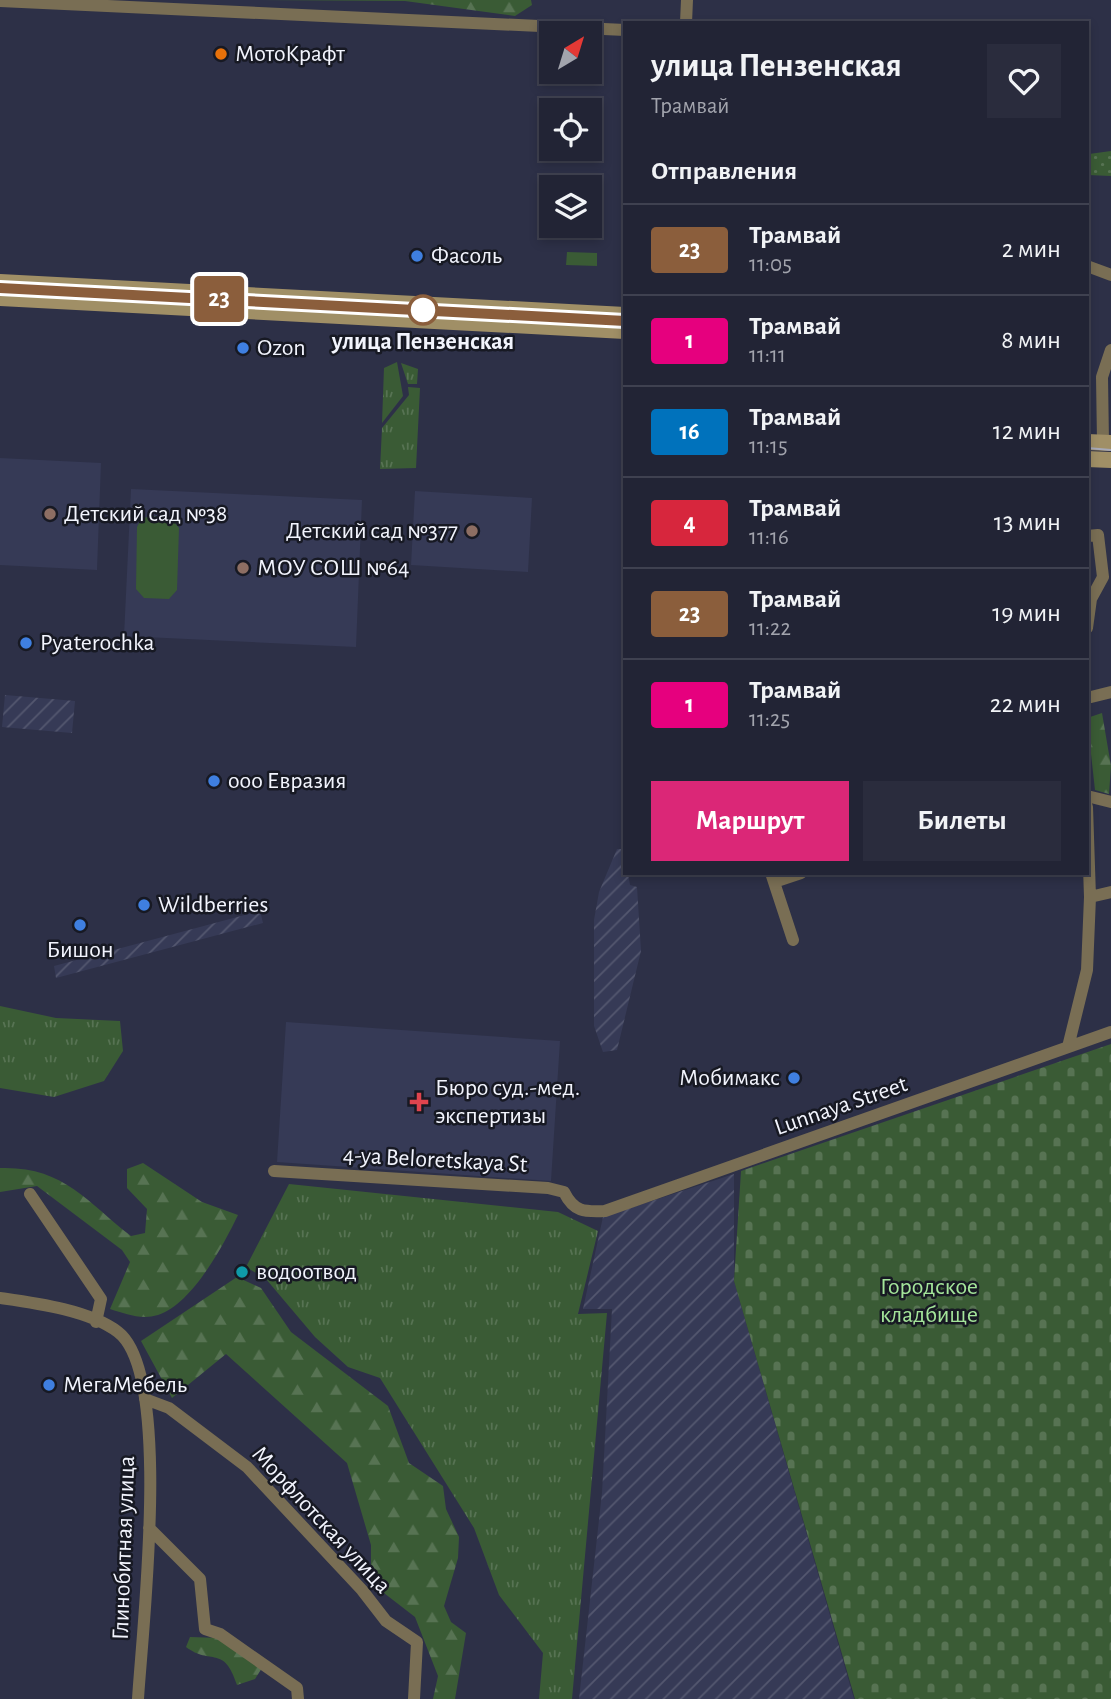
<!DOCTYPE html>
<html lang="ru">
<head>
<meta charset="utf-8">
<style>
	:root { --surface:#222435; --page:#2a2c3d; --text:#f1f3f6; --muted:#a2a4ad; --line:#3f4150; --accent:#db2777 }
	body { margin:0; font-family:"Alegreya Sans",sans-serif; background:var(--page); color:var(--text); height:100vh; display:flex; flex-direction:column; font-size:26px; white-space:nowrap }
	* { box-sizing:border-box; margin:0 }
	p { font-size:23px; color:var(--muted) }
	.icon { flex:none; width:38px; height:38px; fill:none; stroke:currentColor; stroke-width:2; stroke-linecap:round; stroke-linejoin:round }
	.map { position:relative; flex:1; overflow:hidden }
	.drawer { position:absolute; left:623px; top:21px; width:466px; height:854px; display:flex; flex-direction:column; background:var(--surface); border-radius:0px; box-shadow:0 4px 10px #0003,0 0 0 2px var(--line) }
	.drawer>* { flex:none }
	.badge { padding:0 14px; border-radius:5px; font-size:24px; line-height:46px }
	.needle { width:46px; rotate:38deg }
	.fabs { position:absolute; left:539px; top:21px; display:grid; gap:14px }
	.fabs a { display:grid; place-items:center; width:63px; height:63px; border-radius:0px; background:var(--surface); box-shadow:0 4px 10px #0003,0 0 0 2px var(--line); font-size:35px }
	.map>.badge { position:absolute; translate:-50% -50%; box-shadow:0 0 0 4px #fff }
	h2 { padding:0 28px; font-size:26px; line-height:63px }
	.round { display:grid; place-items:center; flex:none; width:74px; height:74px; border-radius:0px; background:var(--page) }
	.headline { display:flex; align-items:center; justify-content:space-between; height:119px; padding:0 28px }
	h1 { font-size:33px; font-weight:700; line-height:52px }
	.button { display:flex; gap:14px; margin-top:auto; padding:14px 28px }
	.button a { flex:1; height:80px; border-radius:0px; background:var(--accent); color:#fff; font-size:28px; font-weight:700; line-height:80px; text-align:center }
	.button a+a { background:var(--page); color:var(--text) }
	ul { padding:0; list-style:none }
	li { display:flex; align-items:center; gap:21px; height:91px; padding:0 28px; border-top:2px solid var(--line) }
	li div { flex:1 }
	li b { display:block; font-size:26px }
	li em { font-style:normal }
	li .badge { min-width:77px; font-weight:700; text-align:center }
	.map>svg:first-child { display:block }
	.built { fill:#363a56 }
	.industrial { fill:url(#industrial-furrows) }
	.grass { fill:url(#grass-tufts) }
	.forest { fill:url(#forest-firs) }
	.cemetery { fill:url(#cemetery-stones) }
	.park { fill:url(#park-dots) }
	.pitch { fill:#3a5b35 }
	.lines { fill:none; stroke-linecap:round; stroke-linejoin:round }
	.street { stroke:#796e54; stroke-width:12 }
	.secondary { stroke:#a08f66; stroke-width:16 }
	.tram { stroke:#a7a9b8; stroke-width:2 }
	.line-casing { stroke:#fff; stroke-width:16 }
	.line { stroke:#8b5e3c; stroke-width:10 }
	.food-dot { fill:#e8710a; stroke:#171923; stroke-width:2.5 }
	.shop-dot { fill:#3f7fe0; stroke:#171923; stroke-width:2.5 }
	.stop-dot { fill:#fff; stroke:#8b5e3c; stroke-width:3.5 }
	.education-dot { fill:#8d6e63; stroke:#171923; stroke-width:2.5 }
	.health-dot { fill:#e0444e; stroke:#171923; stroke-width:2.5 }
	.culture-dot { fill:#0f9aa8; stroke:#171923; stroke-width:2.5 }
	.labels { text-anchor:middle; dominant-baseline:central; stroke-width:5; stroke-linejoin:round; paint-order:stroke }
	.poi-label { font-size:24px; fill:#f2f4fd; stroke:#171923; text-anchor:start }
	.stop-label { font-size:24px; font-weight:bold; fill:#f2f4fd; stroke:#171923 }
	.street-label { font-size:24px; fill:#f2f4fd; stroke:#171923 }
	.park-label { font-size:24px; fill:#a4e59a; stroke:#171923 }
</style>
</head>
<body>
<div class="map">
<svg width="1111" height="1699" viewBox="0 0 1111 1699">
	<defs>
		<pattern id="industrial-furrows" width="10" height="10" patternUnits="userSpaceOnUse" patternTransform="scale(1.75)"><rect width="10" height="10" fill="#363a56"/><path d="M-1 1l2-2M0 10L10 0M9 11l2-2" fill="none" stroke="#54576f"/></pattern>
		<pattern id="grass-tufts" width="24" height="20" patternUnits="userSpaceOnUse" patternTransform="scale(1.75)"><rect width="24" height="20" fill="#3a5b35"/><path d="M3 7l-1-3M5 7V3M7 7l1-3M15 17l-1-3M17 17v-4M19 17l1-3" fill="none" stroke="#577353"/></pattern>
		<pattern id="forest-firs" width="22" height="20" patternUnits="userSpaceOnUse" patternTransform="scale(1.75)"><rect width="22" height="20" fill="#3a5b35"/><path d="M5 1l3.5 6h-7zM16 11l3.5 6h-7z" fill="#577353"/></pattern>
		<pattern id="cemetery-stones" width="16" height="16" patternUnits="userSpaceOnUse" patternTransform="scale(1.75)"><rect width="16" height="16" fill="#3a5b35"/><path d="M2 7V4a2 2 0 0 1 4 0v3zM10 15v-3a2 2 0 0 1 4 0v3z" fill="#577353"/></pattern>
		<pattern id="park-dots" width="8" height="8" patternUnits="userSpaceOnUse" patternTransform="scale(1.75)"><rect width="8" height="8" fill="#3a5b35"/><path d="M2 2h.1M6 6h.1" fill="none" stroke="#577353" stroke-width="1.8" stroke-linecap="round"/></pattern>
	</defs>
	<rect width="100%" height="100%" fill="#2d3047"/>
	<path class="built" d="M0 458 101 463 97 570 0 565Z
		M131 489 362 500 356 647 124 636Z
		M415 491 532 498 528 572 411 565Z
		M286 1022 560 1041 551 1181 277 1162Z"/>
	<path class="industrial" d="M5 695 75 701 72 733 2 727Z
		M617 849H625V873H628L630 885 637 887 641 951 617 1050 603 1052 594 1026V920L599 892Z
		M260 911 263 923 56 978 54 966Z
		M734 1174V1281L854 1699H579L602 1493 612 1309H583L603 1217Z"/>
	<path class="grass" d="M397 362 403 396 382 423 384 368Z
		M401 363 418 369 417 384H408Z
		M408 387 420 388 416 468 380 469 382 428 409 395Z
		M0 1006 56 1018 120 1021 123 1051 104 1081 54 1097 0 1088Z
		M289 1184 558 1212 598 1231 578 1314 607 1313 572 1699H539L543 1653 499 1595 474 1528 380 1378 348 1367 315 1337 266 1279 246 1267Z"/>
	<path class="forest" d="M261 0H531L532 5 515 16 405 1Z
		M1102 713 1111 766 1109 794 1095 790 1087 718Z
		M143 1163 202 1202 238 1215C223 1246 192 1304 158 1315 141 1320 126 1314 110 1309L130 1262 122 1250 37 1186 0 1192V1168C63 1166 86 1201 131 1236L145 1233 147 1209 127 1188V1169Z
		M237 1277 261 1288 291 1332 388 1406 409 1463 443 1486 446 1509 459 1537 458 1558 444 1606 451 1622 466 1633 455 1699H433L438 1676 415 1617 371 1583V1545L347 1463 226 1354 172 1398 141 1341Z
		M190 1637 220 1638 262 1668 255 1679 237 1685C224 1644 211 1666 186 1647Z"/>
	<path class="cemetery" d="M1111 1044V1699H855L734 1281 741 1171Z"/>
	<path class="park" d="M1111 151V176L1088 175 1089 154Z"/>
	<path class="pitch" d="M567 252 597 253V266L566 265Z
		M150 516 171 518 179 528 177 590 169 599 144 598 136 589 137 527 141 519Z"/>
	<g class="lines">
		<path class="street" d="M0 1 625 30
			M686 23 687 0
			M1087 266 1111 275
			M1103 442 1102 377 1111 350
			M1087 536 1098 535 1103 577 1091 599 1087 628
			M1087 698 1111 692
			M1087 796 1111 802
			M771 873 793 940
			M774 882 801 873
			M1090 897 1111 892
			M1068 1047 1087 970 1090 897 1087 807
			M274 1171 548 1188 564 1192C574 1212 584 1212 605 1211L1111 1032
			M30 1194 101 1299 96 1322
			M0 1298C35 1303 89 1310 118 1332 173 1374 142 1630 138 1699
			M145 1399 169 1408 247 1467 362 1590 386 1621 417 1642 414 1699
			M149 1528 200 1579 205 1629 220 1634 297 1688 298 1699"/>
		<path class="secondary" d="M0 282 625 315
			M0 298 625 331
			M1087 442 1111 443
			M1087 459 1111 460"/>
		<path class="tram" d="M0 288 625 321
			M1087 448 1111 450"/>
	</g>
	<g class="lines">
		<g class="line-casing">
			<path id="line" d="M0 288 625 321"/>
		</g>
		<use href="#line" class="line"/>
	</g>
	<circle class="food-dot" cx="221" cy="54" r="7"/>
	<g class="shop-dot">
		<circle cx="417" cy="256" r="7"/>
		<circle cx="243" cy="348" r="7"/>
		<circle cx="26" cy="643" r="7"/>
		<circle cx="214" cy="781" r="7"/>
		<circle cx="144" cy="905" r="7"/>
		<circle cx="80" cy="925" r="7"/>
		<circle cx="794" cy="1078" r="7"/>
		<circle cx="49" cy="1385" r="7"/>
	</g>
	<circle class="stop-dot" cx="423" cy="310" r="14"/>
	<g class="education-dot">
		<circle cx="50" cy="514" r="7"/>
		<circle cx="472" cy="531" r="7"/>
		<circle cx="243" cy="568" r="7"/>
	</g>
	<path class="health-dot" d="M415.5 1091.5h7v7h7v7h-7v7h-7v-7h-7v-7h7z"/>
	<circle class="culture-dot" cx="242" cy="1272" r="7"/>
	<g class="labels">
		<g class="poi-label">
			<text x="235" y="54">МотоКрафт</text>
			<text x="431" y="256">Фасоль</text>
			<text x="257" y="348">Ozon</text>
			<text x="64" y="514">Детский сад №38</text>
			<text x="458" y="531" text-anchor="end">Детский сад №377</text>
			<text x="257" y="568">МОУ СОШ №64</text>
			<text x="40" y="643">Pyaterochka</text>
			<text x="228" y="781">ооо Евразия</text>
			<text x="158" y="905">Wildberries</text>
			<text x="80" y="950" text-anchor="middle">Бишон</text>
			<text x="780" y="1078" text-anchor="end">Мобимакс</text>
			<text x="435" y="1088">Бюро суд.-мед.<tspan x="435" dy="28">экспертизы</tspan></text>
			<text x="256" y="1272">водоотвод</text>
			<text x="63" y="1385">МегаМебель</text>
		</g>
		<g class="stop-label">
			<text x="423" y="342">улица Пензенская</text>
		</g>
		<g class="street-label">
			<text transform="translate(841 1106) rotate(-19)">Lunnaya Street</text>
			<text transform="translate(435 1160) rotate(3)">4-ya Beloretskaya St</text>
			<text transform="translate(321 1520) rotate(47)">Морфлотская улица</text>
			<text transform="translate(124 1548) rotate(-88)">Глинобитная улица</text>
		</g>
		<g class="park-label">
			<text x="929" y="1287">Городское<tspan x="929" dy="28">кладбище</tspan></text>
		</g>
	</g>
</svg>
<div class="fabs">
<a><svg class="needle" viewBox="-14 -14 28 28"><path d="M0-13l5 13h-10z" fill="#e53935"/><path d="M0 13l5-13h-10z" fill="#a2a4ad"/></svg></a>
<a><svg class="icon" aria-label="locate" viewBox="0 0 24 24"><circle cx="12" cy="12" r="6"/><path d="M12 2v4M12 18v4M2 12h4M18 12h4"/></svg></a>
<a><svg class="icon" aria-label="layers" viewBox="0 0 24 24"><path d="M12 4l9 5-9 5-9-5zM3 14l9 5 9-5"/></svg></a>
</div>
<b class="badge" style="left:219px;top:299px;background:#8b5e3c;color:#fff">23</b>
<section class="drawer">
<div class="headline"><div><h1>улица Пензенская</h1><p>Трамвай</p></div><a class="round"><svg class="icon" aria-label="heart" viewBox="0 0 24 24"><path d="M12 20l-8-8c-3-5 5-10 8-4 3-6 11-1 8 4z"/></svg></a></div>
<h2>Отправления</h2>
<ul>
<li><span class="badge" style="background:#8b5e3c;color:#fff">23</span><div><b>Трамвай</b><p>11:05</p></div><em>2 мин</em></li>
<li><span class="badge" style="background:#e6007e;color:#fff">1</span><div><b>Трамвай</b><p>11:11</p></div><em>8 мин</em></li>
<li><span class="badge" style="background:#0072bc;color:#fff">16</span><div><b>Трамвай</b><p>11:15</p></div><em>12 мин</em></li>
<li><span class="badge" style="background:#d7263d;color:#fff">4</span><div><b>Трамвай</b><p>11:16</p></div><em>13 мин</em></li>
<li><span class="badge" style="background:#8b5e3c;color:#fff">23</span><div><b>Трамвай</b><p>11:22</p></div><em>19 мин</em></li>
<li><span class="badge" style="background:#e6007e;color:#fff">1</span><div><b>Трамвай</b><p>11:25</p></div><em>22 мин</em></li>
</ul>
<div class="button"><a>Маршрут</a><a>Билеты</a></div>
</section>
</div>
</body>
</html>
